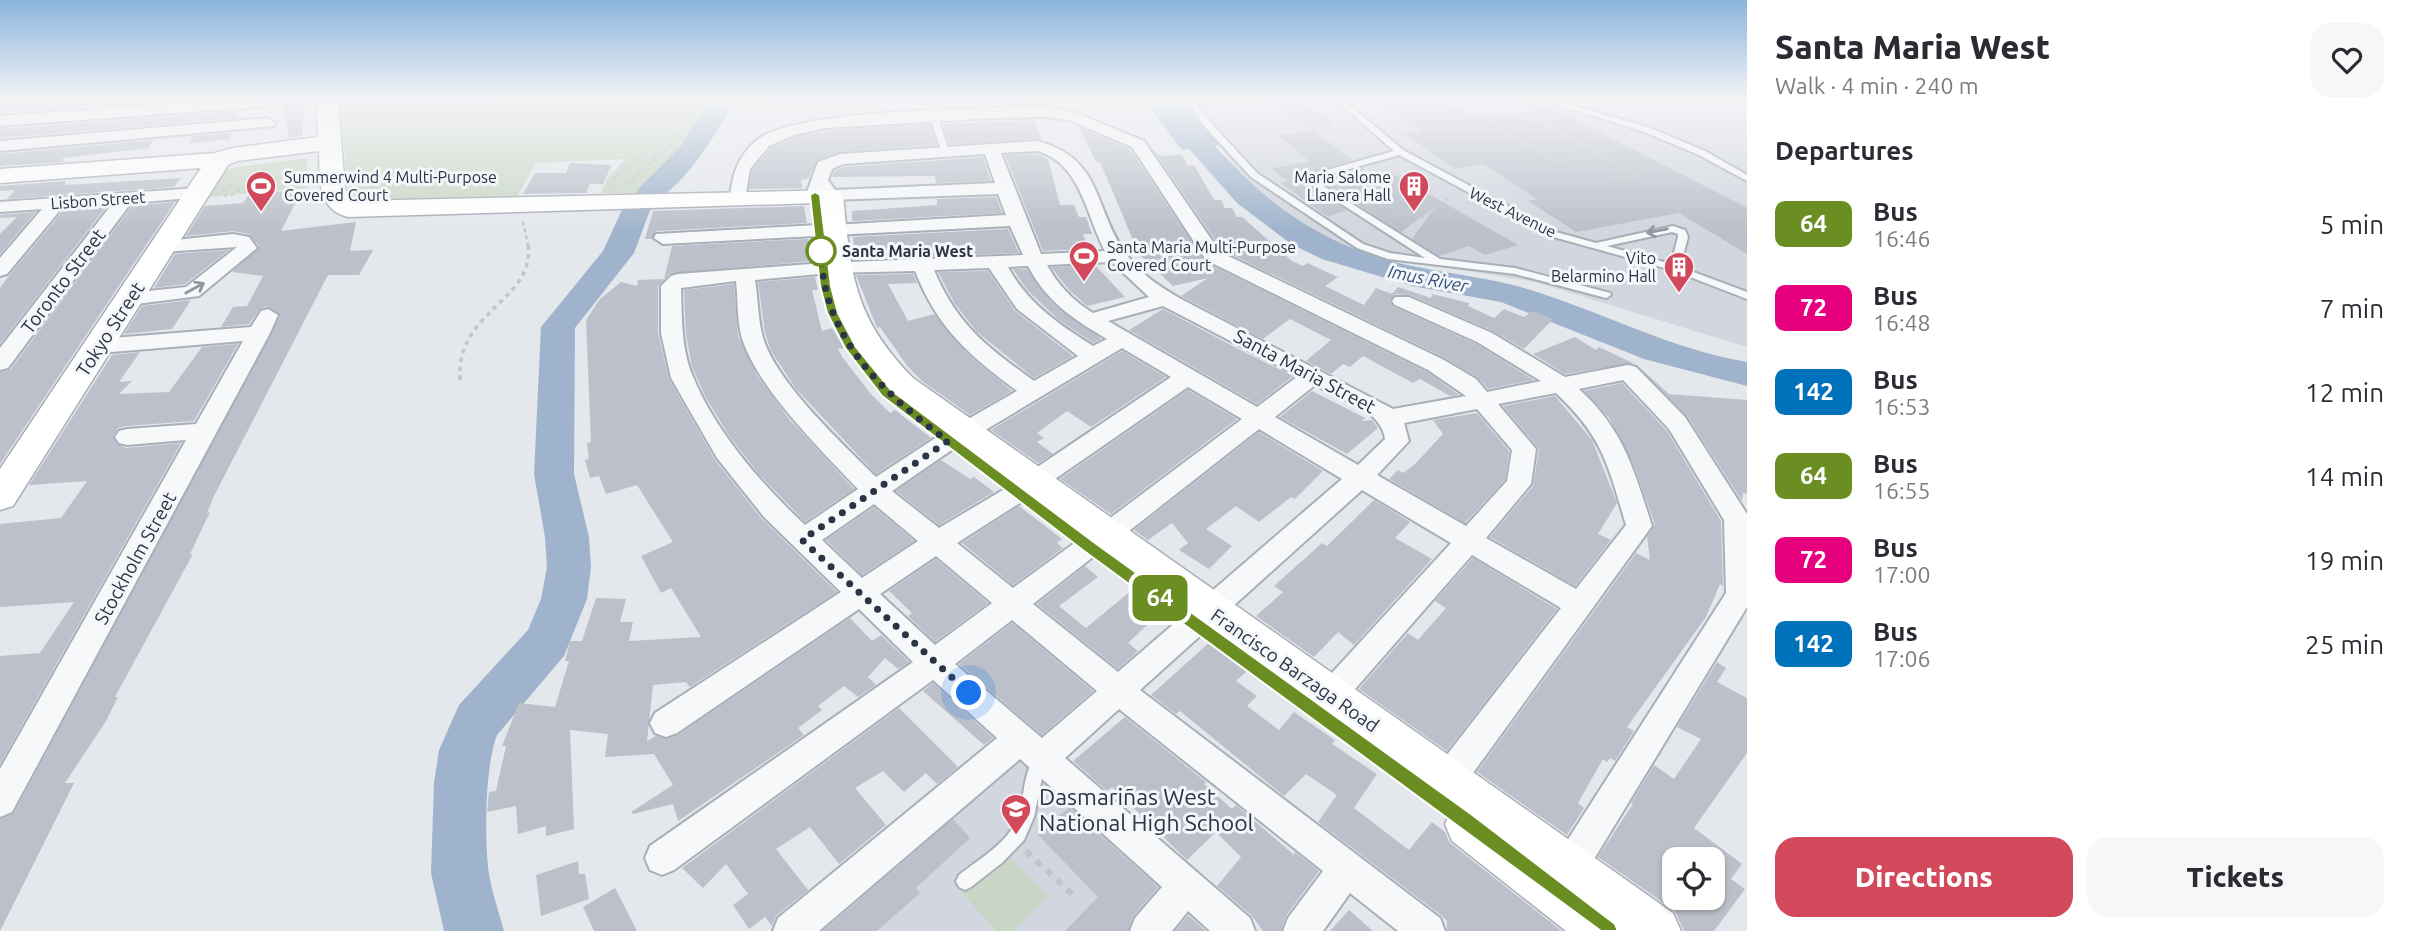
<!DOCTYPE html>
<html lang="en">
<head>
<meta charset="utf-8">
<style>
	:root { --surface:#fff; --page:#f7f7f7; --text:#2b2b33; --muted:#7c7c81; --accent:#d1495b }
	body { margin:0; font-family:Ubuntu,sans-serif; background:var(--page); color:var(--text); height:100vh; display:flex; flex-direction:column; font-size:26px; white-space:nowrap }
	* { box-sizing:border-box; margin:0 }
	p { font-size:23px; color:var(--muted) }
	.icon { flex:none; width:38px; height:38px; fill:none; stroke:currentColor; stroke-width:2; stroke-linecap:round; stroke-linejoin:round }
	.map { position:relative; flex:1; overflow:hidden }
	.panel { display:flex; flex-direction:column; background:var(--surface); width:665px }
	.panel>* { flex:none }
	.badge { padding:0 14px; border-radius:10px; font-size:24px; line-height:46px }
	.tools { position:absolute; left:1662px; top:847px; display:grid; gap:14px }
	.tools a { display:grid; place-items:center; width:63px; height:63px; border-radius:14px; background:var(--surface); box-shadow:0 2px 5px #0004; font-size:35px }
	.you { position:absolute; width:35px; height:35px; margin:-18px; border:5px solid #fff; border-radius:50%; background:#1a73e8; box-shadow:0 0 0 10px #1a73e833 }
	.map>.badge { position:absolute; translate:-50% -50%; box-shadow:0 0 0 4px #fff }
	h2 { padding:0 28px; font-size:26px; line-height:63px }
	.round { display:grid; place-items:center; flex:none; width:74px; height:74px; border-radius:21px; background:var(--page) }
	.overview { display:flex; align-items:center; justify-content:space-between; height:119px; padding:0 28px }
	h1 { font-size:33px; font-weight:800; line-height:52px }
	.primary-button { display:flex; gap:14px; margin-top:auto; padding:14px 28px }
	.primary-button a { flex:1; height:80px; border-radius:21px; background:var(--accent); color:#fff; font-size:28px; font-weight:800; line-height:80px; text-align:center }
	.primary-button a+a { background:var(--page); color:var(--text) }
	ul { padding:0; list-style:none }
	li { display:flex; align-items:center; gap:21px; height:84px; padding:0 28px }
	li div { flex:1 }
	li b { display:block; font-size:26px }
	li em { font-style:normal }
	li .badge { min-width:77px; font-weight:700; text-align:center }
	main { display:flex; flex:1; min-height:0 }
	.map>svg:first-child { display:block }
	.built { fill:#d2d6de }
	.green { fill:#c9d6c5 }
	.water { fill:#9fb4cc }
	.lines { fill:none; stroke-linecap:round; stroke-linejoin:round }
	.river { fill:#9fb4cc; fill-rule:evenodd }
	.building { fill:#bbc0ca; fill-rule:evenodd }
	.lane-casing { stroke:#a9aeb7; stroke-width:4 }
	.street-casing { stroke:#a9aeb7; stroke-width:4 }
	.secondary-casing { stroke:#a9aeb7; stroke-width:3 }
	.path-far2 { stroke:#c2c5cb; stroke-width:2.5; stroke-dasharray:3.5 3.5; stroke-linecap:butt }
	.path-far1 { stroke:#c2c5cb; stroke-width:3.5; stroke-dasharray:4.5 4.5; stroke-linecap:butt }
	.path { stroke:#c2c5cb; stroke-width:6; stroke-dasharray:7 7; stroke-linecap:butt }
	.lane { fill:#f7f8fa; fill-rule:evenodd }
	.street { fill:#f7f8fa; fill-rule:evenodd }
	.secondary { fill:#fff; fill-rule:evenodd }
	.oneway { stroke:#9196a0 }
	.line { fill:#6b8e23; stroke:#fff; stroke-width:2 }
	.walk { stroke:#2b3445; stroke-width:7; stroke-dasharray:0 12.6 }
	.stop-dot { fill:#fff; stroke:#6b8e23; stroke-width:3.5 }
	.labels { text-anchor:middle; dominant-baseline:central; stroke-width:6; stroke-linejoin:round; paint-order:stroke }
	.far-poi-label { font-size:16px; fill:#2b3445; stroke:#f4f6f9; text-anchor:start }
	.far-street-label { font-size:16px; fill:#2b3445; stroke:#f4f6f9 }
	.far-stop-label { font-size:16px; font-weight:bold; fill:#2b3445; stroke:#f4f6f9; text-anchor:start }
	.far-water-label { font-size:18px; font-style:italic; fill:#34527a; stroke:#f4f6f9 }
	.street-label { font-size:19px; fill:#2b3445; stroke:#f4f6f9 }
	.near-poi-label { font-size:23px; fill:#2b3445; stroke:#f4f6f9; text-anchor:start }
</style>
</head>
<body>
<main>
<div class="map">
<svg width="1747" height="931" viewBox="0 0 1747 931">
	<rect width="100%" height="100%" fill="#e4e7ec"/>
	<path class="built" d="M1188 100H1747V347L1535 282 1348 252 1316 236 1238 173Z
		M1019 751 1170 890 1132 931H810Z"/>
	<path class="green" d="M340 100H704L708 104 681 151 637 193H601L608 177 626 159 536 163 515 200 359 205 349 201Z
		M307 158V188L207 197 225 169Z
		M1005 852 1049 896 1014 931H997L961 892Z"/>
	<path class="water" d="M1136 100H1178L1221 145 1182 150 1151 109Z"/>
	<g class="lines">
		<path class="river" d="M702 100H726L729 112C713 137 679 196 649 201L652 205 634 253 575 328 574 474 589 537 591 567 587 599 564 656 497 735C485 766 484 839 489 874 492 893 499 912 504 931H444L431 873 434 783 439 750 459 705 528 630 541 599 547 567 545 537 534 474 541 327 603 251 627 199 638 196 636 193 640 187 681 146 703 112Z
			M1146 100H1173L1179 104C1246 186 1304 243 1412 266 1454 275 1496 278 1537 292 1608 315 1672 349 1747 362V386L1644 359 1501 302 1412 286 1322 259 1291 244 1237 203Z"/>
	</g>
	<path class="building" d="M28 100H180L0 113V102Z
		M282 100H305L302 136 289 138Z
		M1271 100H1300L1335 125 1309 128Z
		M1376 100H1444L1473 118 1554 108 1747 208V254L1679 213 1576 232 1528 201 1537 199 1483 164 1455 169 1405 134 1423 131Z
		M239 111 236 118 0 138V129Z
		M1035 120 1042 140 950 144 943 124Z
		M930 124 936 145 839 152 817 160 809 178 801 180 802 188 749 189 752 170 771 148 795 137 825 131Z
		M1079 127 1130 149 1205 262 1427 372 1459 395 1450 396 1420 379 1413 383 1363 356 1350 367 1343 364 1331 374 1306 361 1331 340 1290 319 1263 339 1181 296 1208 278 1173 286 1139 254 1100 162H1096Z
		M1314 131 1352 160 1307 175 1308 185 1347 210 1328 217 1281 183 1288 181 1271 169 1309 161 1278 135Z
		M231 133 230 139 190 143 193 136Z
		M154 140 148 148 63 158V162L0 166V154Z
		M1152 148 1159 156 1182 155 1188 166 1194 165 1214 200H1221L1225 208H1232L1237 217H1242L1292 261 1303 266 1307 263 1338 277 1325 286 1364 305 1376 288 1392 294 1398 287 1431 298 1432 294 1469 303 1468 306 1494 318 1504 309 1524 317 1533 311 1553 319 1524 349 1493 331 1410 295 1395 294 1389 301 1394 307 1476 344 1534 380 1488 389 1477 377 1445 358 1222 250Z
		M1037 154 1048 159 1060 205H1074L1079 217H1086L1092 234H1083L1088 249 1043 251 1005 155Z
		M983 157 991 181 936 183 935 176 832 177 834 171 844 167Z
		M570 163 612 165 603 184H590L586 193 523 194 535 173H566Z
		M1362 168 1370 175 1387 170 1518 245 1485 255 1469 246 1439 256 1412 239 1435 207 1401 232 1320 181Z
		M181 178 174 187 7 199 15 190 0 191V186L65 181V185Z
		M302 190 281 231 356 222 350 251 373 250 359 275H328L214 496 207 513 210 512 190 554H193L115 697H118L106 721 65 783H74L0 931V819L14 813 280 316 267 306 259 310 249 324 221 327 233 307 247 306 263 276 232 272 259 246 249 234 233 231 186 236 205 206 243 203 249 194Z
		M996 197 1002 213 852 221V211L937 205V199Z
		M175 202 0 464V372L10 370 132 206Z
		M804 206 807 223 656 231 652 239H645L653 211Z
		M106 207 0 344V288L12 272 63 211Z
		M36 212 0 254V234L17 217 0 218V215Z
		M1008 229 1019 253 855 259 853 237Z
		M808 239 810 261 669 274 658 286V333L669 379 715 460 762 519 837 592 690 687 686 682 653 685 647 741 656 736 667 739 678 735 850 618 872 641 881 635 909 662 898 669 885 658 868 677 876 685 858 697 844 686 818 706 822 710 798 728 804 735 678 821 673 804 633 814 631 812 673 785 654 754 605 757 608 734 570 730 574 829 546 836V826L518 834 516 806 487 812 489 792 496 791 506 746H502L519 703 555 707 569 661H565L570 641H582L596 598 626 599 620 622H633L629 641 701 637 671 588 661 593 641 556 673 542 637 485 606 494 599 476 590 478 585 460 589 459 587 443 591 442 586 320 600 299 621 282 637 286 638 280 664 279 672 246Z
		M229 250 185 284 154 288 175 254Z
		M1095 265 1125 297 1087 306 1069 290 1051 267Z
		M1013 269H1027L1051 302 1102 339 1093 343 1058 319 1027 290Z
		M988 271 1015 311 1073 356 1034 378 977 332 955 304 938 272Z
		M913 274 917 283 888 284 908 321 934 314 968 354 1012 391 970 415 922 381 908 367 880 327 877 328 856 275Z
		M815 277 818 290H812L822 331 832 328 844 348 838 349 843 358 870 393 890 413 895 410 931 438 876 474 796 389 771 351 765 333 758 282Z
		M734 284 738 336 758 377 789 419 854 489 805 522 759 474 730 437 706 398 692 367 686 334 684 290Z
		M191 300 172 329 124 334 142 306Z
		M1163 309 1244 352 1293 376 1257 404 1129 330Z
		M1575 337 1596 350 1599 347 1633 363 1565 374 1533 354Z
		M238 344 194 421 126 426 118 428 113 436 117 444 126 448 181 443 0 764V656L40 653 74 602 0 607V524L61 518 87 481 29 485 112 355 140 352 119 382 132 381 119 394 169 392 202 347Z
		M1122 351 1166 377 1091 427 1067 411 1037 433 1044 438 1037 442 1053 454 1038 463 991 430Z
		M1639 367 1669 394 1747 400V494L1743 493 1742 501 1687 416Z
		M1622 383 1667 431 1721 521 1723 586 1720 584 1706 617 1627 727 1634 731 1615 761 1610 758 1607 762 1603 759 1578 803 1584 808 1567 835 1477 772 1636 553 1650 560 1647 537 1655 525 1635 468 1609 418 1584 391Z
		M1188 390 1237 419 1111 514 1060 479Z
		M1312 391 1365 418 1361 421 1372 420 1378 428 1347 454 1280 417Z
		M1555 396 1592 440 1617 503 1598 534 1611 540 1575 586 1490 537 1533 486 1539 449 1503 406Z
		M1477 413 1509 451 1505 480 1465 523 1389 479 1398 470 1403 473 1414 465 1443 434 1433 420Z
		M1259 432 1323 471 1295 499 1291 497 1259 522 1236 506 1206 529 1232 546 1209 569 1179 550 1188 543 1172 523 1148 540 1134 530Z
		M941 460 970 479 974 477 994 492 939 525 896 491Z
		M1374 500 1410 522 1395 538 1432 559 1354 645 1338 632 1314 657 1256 616 1283 592 1274 586 1322 543 1327 546Z
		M1019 506 1062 539 1057 543 1063 548 1013 585 962 543Z
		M874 507 914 541 862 575 826 540Z
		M1473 558 1557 609 1447 751 1359 689 1408 633 1418 640 1446 608 1435 601Z
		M936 559 988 603 935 642 908 616 912 613 889 591Z
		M1085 566 1098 577 1059 606 1086 628 1132 590 1161 612 1128 643 1138 651 1118 669 1037 604Z
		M1012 623 1093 691 1042 735 959 664Z
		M1210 642 1247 671 1236 681 1257 696 1247 706 1279 730 1294 712 1335 740 1332 744 1377 774 1354 808 1409 850 1432 822 1445 832 1450 843 1562 931H1447V921L1442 916 1318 822 1337 795 1306 774 1284 796 1180 711 1176 714 1151 695Z
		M1717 662 1726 668 1717 682 1747 698V753L1694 828 1742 864 1731 879 1745 889 1714 931H1684L1675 911 1598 857 1633 804 1631 803 1654 765 1674 779 1701 739 1677 727ZM1675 859H1713V898H1675Z
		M933 683 993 738 984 745 923 691Z
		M899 708 958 767 937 784 926 773 904 792 883 771 855 788 886 825 839 864 810 827 776 849 808 890 776 916 772 926 765 917 749 929 733 905 748 894 726 864 703 888 682 868Z
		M1125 717 1206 782 1204 784 1232 809 1236 805 1294 855 1295 852 1319 871 1286 916 1281 931H1263L1252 916 1217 886 1241 857 1216 832 1187 860 1112 787 1107 791 1073 761Z
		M1069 807 1158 887 1133 916 1128 931H1065L1098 897 1038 835Z
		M953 819 970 838 916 888 920 893 877 931H823Z
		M578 861 579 874H585L589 899 541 916 536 875Z
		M615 888 637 931H594L583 907Z
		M1349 910 1373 931H1330Z
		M1188 915 1206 931H1175Z"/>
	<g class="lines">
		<g class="lane-casing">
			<path id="lane" d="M938 100H946L938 117 949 151 945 153 941 151 930 117Z
				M1186 100H1194L1211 123 1257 173 1363 244 1390 253 1425 258 1309 183 1310 175 1394 151 1336 100H1344L1403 150 1556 232 1596 243 1673 226 1685 230 1688 237 1680 267 1747 292V299L1672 270 1550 236 1399 155 1317 178V182L1440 259 1515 268 1610 293 1611 295 1606 298 1515 274 1388 259 1357 248 1251 177 1205 127ZM1672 232 1678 234V237L1671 264 1607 246Z
				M1542 100H1553L1648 127 1705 151 1747 175V181L1699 155 1642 131Z
				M1043 751 1049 753 1051 758 1043 773 1034 817 1024 840 1003 862 971 887 965 890 959 887 956 881 959 875C979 859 1010 842 1018 816 1025 794 1023 772 1037 753Z"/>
		</g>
		<g class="street-casing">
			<path id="street" d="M227 100 278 101 270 106 0 126V116Z
				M1047 107 1077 113 1144 141 1220 252 1444 360 1476 379 1487 392 1541 381 1477 342 1395 305 1392 301 1395 297H1409L1492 333 1565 377 1628 365 1636 367 1685 417 1747 514V607L1582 879 1570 884 1558 879 1553 867 1558 855 1726 593 1724 520 1669 429 1623 380 1579 389C1624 430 1634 470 1652 526L1460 791 1448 795 1436 791 1432 780 1436 769 1561 608 1472 555 1342 704 1331 708 1320 704 1316 695 1320 686 1451 543 1362 490 1140 690 1440 918 1445 931H1398L1350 893 1323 931H1283L1288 918 1323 871 1119 709 1065 758 1250 918 1255 931H1210L1188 911 1172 931H1130L1135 918 1162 887 1020 759 819 931H773L778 918 997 738 933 680 674 870 662 875 650 870 645 858 650 846 913 662 859 609 677 733 666 737 655 733 650 723 655 713 841 592 764 517 717 458 671 378 661 333V286L671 276 678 274 823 263 1023 255 1010 226 663 244 654 238 656 234 818 225 826 228 833 225 1006 215 998 194 830 200 822 197 815 200 806 195 818 162 840 154 1037 141C1104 158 1093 210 1127 255 1141 275 1162 288 1181 299L1393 409 1466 396 1428 370 1206 260 1132 147 1069 120 1047 117 994 118 825 128 794 135 769 146 750 169 745 200H733L730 196C733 173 738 156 757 140 796 108 990 108 1047 107ZM1037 151C1081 163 1086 215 1105 251L1041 254 1001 153ZM985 154 995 183 835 190 828 180 832 169 843 164ZM1112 262 1149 297 1093 313C1073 301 1058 285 1047 265ZM1028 266C1047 302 1073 319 1107 339L1093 346C1060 325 1027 303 1008 267ZM989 268 1017 309 1078 356 1034 381C987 347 957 325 934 270ZM915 271C938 329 969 355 1017 391L956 426 954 434 940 435 876 477C843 444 773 380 762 334 758 317 758 298 755 280L830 273ZM736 281C738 299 737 319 741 335 755 386 822 451 858 489L805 525C763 486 716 432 694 379 681 351 682 317 681 288ZM1163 306 1298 376 1257 407 1108 321ZM1122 348 1171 377 1024 476 1021 482 1023 486 1008 487 939 528 892 491 956 447 958 438H972ZM1315 385C1338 397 1382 410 1385 439L1358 465 1275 417ZM1188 387 1242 419 1097 528 1094 537 1080 539 1013 588 957 543 1026 499 1030 493 1028 489 1042 488ZM1556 393C1603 437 1608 465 1626 525L1576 589 1486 538 1531 484 1536 449 1498 404ZM1477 409 1512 450 1507 481 1466 526 1377 475 1409 441 1404 423ZM1259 429 1342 479 1118 672 1033 604 1098 553 1101 543 1115 542ZM874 504 918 541 862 578 822 540ZM936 556 992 603 935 645 880 594ZM1012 620 1097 691 1042 738 955 664Z
				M268 118 276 123 274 126 0 151V141Z
				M197 188 206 193 203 197 131 203 8 368 0 370V348L112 204 62 208 7 274 0 276V258L42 209 0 212V202Z
				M233 234 249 237 257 248 199 296 129 305 119 299 129 293 186 287 237 247 163 252 156 250 154 246 156 242Z
				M268 309 278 315 270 333 12 812 0 817V769L186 440 127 445 119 443 115 437 119 431 127 429 196 424 243 341 100 353 89 346 100 339 251 327 261 311Z"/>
		</g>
		<g class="secondary-casing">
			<path id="secondary" d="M316 100H338L345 189 352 201 839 190 843 195C851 276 854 318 913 378L1673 913 1681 931H1566L1452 841 1445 824 1451 811 891 392C831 328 823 288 818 203L348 217C316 209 320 178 319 151L237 161 228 165 13 506 0 510V469L201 168 0 183V169L215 153 232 148 318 137Z"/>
		</g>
		<path class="path-far2" d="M1454 100 1555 162 1600 154
			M1531 120 1538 119 1636 175
			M1565 151 1576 158
			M1611 179 1634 175
			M627 184 669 146 691 111 693 105 685 100
			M229 186 241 189 229 196 218 194Z
			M610 186 615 177 642 154 657 157
			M250 194 265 166
			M1445 200 1452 198
			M1393 217 1419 208
			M523 222 528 245
			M1401 222 1430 214"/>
		<path class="path-far1" d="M460 380C455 310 536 301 528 244"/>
		<path class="path" d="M1026 851 1075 897"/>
		<use href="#lane" class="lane"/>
		<use href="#street" class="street"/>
		<use href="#secondary" class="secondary"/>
	</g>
	<defs><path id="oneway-shaft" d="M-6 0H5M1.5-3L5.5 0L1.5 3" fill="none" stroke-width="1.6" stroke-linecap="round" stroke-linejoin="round" transform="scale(1.75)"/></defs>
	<g class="oneway">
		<use href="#oneway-shaft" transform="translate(1657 231) rotate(169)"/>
		<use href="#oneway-shaft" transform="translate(195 288) rotate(-29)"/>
	</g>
	<linearGradient id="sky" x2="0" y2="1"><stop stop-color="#8bb4dd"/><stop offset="0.43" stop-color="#f3f4f6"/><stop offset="1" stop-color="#f3f4f6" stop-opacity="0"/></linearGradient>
	<rect width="1747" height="230" fill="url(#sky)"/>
	<path class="line" d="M815 192 820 195 831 286 838 313 856 347 891 390 1095 543 1471 814 1615 924 1618 931H1601L1458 826 1084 551 882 396 845 348 827 313 820 286 810 195Z"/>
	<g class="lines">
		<path class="walk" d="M821 251C823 339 882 392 948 441L802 540 969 693"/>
	</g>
	<defs>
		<g id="stadium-pin" transform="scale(1.575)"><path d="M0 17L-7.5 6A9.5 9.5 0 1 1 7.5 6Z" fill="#d1495b" stroke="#f4f6f9"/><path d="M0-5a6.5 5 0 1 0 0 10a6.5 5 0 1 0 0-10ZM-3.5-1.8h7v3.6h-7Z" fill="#fff"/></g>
		<g id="building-pin" transform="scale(1.575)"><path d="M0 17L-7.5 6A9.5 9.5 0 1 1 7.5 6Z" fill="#d1495b" stroke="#f4f6f9"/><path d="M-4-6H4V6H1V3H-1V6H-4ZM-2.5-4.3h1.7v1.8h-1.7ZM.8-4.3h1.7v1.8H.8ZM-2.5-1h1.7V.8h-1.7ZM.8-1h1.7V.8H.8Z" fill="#fff"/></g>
		<g id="school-pin" transform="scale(1.575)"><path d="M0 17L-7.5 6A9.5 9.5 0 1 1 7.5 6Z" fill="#d1495b" stroke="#f4f6f9"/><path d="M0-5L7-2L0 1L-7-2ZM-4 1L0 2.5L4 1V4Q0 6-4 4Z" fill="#fff"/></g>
	</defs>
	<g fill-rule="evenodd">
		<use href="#stadium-pin" x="261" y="186"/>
		<use href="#building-pin" x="1414" y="186"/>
		<use href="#stadium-pin" x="1084" y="256"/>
		<use href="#building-pin" x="1679" y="267"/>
		<use href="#school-pin" x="1016" y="809"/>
	</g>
	<circle class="stop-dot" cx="821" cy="251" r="14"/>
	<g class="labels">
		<g class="far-poi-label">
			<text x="284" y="177">Summerwind 4 Multi-Purpose<tspan x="284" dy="18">Covered Court</tspan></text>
			<text x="1391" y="177" text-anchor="end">Maria Salome<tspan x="1391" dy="18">Llanera Hall</tspan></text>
			<text x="1107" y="247">Santa Maria Multi-Purpose<tspan x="1107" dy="18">Covered Court</tspan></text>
			<text x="1656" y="258" text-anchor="end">Vito<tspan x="1656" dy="18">Belarmino Hall</tspan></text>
		</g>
		<g class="far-street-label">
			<text transform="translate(98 200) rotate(-4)">Lisbon Street</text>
			<text transform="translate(1513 212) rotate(26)">West Avenue</text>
		</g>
		<g class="far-stop-label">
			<text x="842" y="251">Santa Maria West</text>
		</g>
		<g class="far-water-label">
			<text transform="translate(1428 278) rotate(11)">Imus River</text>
		</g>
		<g class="street-label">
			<text transform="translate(63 281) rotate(-53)">Toronto Street</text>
			<text transform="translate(110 329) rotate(-57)">Tokyo Street</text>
			<text transform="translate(1305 371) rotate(28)">Santa Maria Street</text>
			<text transform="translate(135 558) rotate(-61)">Stockholm Street</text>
			<text transform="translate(1295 670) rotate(35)">Francisco Barzaga Road</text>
		</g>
		<g class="near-poi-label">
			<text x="1039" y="796">Dasmariñas West<tspan x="1039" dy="26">National High School</tspan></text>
		</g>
	</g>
</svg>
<div class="tools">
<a><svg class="icon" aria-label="locate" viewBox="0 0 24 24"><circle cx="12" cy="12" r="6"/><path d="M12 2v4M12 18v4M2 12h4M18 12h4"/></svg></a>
</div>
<div class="you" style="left:969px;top:693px"></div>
<b class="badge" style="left:1160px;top:598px;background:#6b8e23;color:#fff">64</b>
</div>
<section class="panel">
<div class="overview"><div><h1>Santa Maria West</h1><p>Walk · 4 min · 240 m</p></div><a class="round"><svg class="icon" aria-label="heart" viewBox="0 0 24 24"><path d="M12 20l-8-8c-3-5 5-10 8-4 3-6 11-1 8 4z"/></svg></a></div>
<h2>Departures</h2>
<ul>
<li><span class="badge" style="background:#6b8e23;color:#fff">64</span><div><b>Bus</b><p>16:46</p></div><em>5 min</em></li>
<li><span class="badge" style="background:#e6007e;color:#fff">72</span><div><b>Bus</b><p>16:48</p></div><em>7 min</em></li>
<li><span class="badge" style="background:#0072bc;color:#fff">142</span><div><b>Bus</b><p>16:53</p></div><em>12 min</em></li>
<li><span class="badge" style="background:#6b8e23;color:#fff">64</span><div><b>Bus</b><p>16:55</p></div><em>14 min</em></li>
<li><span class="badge" style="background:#e6007e;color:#fff">72</span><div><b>Bus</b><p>17:00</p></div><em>19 min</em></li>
<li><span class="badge" style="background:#0072bc;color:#fff">142</span><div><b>Bus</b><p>17:06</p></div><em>25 min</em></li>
</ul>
<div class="primary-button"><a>Directions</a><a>Tickets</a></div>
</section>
</main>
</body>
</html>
